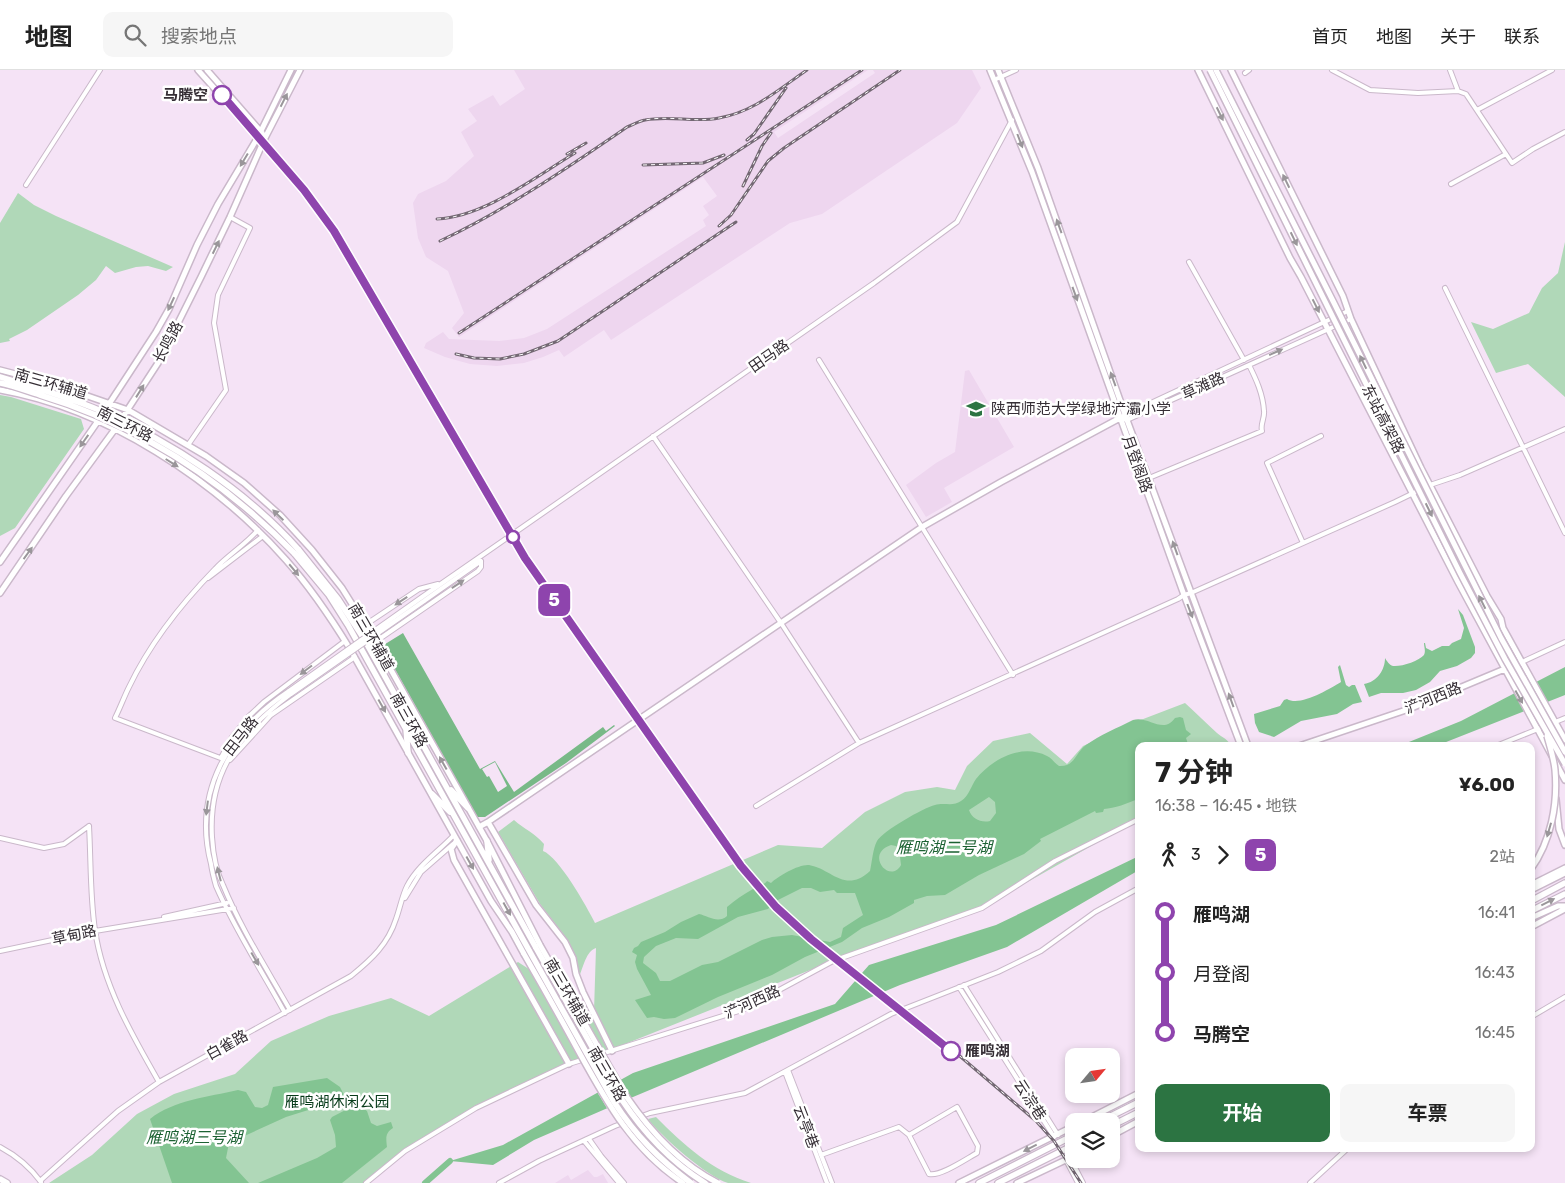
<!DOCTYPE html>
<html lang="zh">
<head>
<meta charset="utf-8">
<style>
	:root { --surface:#fff; --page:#f6f6f6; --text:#222; --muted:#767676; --line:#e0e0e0; --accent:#2c7442 }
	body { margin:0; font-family:Rubik,"Noto Sans SC",sans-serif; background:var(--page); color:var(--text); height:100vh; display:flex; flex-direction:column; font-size:19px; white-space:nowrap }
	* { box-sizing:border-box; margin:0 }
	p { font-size:16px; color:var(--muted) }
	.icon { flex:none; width:28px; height:28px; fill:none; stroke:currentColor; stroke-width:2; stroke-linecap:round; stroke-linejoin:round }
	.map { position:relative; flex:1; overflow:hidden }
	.panel { position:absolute; left:1135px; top:672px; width:400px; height:410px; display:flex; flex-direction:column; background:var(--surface); border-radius:10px; box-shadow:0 2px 8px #0003 }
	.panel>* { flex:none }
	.badge { padding:0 10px; border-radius:8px; font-size:18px; line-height:32px }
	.needle { width:32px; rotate:61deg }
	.tools { position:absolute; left:1065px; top:978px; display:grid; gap:10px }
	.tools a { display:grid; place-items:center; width:55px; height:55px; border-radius:10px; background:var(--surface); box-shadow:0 2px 8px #0003; font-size:25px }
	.map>.badge { position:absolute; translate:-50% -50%; box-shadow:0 0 0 2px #fff }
	.legs { display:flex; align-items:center; gap:8px; height:55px; padding:0 20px; font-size:16px }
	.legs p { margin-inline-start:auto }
	.summary { display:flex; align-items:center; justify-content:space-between; height:85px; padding:0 20px }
	h1 { font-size:28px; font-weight:700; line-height:38px }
	.button { display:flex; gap:10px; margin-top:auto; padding:10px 20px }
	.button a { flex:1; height:58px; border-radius:10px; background:var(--accent); color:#fff; font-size:20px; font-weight:700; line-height:58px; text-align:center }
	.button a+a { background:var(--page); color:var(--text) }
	ul { padding:0 20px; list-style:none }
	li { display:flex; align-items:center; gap:18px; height:60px; font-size:19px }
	li i { display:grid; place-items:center; width:8px; height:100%; margin:0 6px; background:currentColor }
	li i::after { content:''; width:12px; height:12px; margin:-6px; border:4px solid; border-radius:50%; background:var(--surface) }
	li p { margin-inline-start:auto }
	li:first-child i { background:linear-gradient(#0000 50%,currentColor 0) }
	li:last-child i { background:linear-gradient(currentColor 50%,#0000 0) }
	header { display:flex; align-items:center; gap:30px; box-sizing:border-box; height:70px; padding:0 25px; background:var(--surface); border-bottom:1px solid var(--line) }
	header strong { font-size:24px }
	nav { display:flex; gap:28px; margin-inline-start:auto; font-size:18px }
	.search { width:350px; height:45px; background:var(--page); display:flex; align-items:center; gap:12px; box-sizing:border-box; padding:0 18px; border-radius:10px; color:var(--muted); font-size:19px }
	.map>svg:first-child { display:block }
	.built { fill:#eed6ef }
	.green { fill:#b0d8b8 }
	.forest { fill:#78b987; fill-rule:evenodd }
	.water { fill:#83c492; fill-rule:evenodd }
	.pier { fill:#f5e3f6 }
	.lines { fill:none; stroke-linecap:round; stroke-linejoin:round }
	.river { stroke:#83c492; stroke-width:6 }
	.minor-casing { stroke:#cab8ca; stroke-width:6 }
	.major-casing { stroke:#cab8ca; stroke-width:8 }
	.highway-casing { stroke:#cab8ca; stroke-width:8 }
	.minor { stroke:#fff; stroke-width:4 }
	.major { stroke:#fff; stroke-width:5 }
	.highway { stroke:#fff; stroke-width:5.5 }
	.rail-casing { stroke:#736873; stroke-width:3 }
	.rail { stroke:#fff; stroke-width:1; stroke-dasharray:4; stroke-linecap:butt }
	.minor-bridge-casing { stroke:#cab8ca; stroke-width:6; stroke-linecap:butt }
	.major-bridge-casing { stroke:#cab8ca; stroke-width:8; stroke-linecap:butt }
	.highway-bridge-casing { stroke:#cab8ca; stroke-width:8; stroke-linecap:butt }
	.minor-bridge { stroke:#fff; stroke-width:4 }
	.major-bridge { stroke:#fff; stroke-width:5 }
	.highway-bridge { stroke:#fff; stroke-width:5.5 }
	.oneway { fill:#9a969a }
	.line-1-casing { stroke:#fff; stroke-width:11 }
	.line-1 { stroke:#8e44ad; stroke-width:8 }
	.stop-1-dot { fill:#fff; stroke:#8e44ad; stroke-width:2.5 }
	.labels { text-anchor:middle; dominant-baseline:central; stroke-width:5; stroke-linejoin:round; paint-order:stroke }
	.stop-label { font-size:15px; font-weight:bold; fill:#352e35; stroke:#fff; text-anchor:end }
	.street-label { font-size:15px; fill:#352e35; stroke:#fff }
	.poi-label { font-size:15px; fill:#352e35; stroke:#fff; text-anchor:start }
	.park-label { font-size:15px; fill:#073b1a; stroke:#fff }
	.water-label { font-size:16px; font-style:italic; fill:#1c6233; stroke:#fff }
</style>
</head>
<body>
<header>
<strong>地图</strong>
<div class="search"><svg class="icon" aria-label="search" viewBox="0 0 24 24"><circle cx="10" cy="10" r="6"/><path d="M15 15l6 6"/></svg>搜索地点</div>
<nav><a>首页</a><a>地图</a><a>关于</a><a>联系</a></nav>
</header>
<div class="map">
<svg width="1565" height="1113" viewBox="0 0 1565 1113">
	<rect width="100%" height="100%" fill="#f5e3f6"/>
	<path class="built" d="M514 0H868L774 62 778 68 875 3 873 0H972L981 18 957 53 822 144 790 153 611 270 604 260 564 287 559 280 543 287 524 293 497 296 470 294 445 287 424 278 426 273 443 262 449 269 499 271 524 268 547 259 706 156 703 150 709 145 703 136 717 126 703 107 459 267 452 258 464 243 448 201 426 187 418 168 413 133 418 124 446 111 474 86 461 62 477 51 468 39 493 25 500 36 525 19Z
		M969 300 1014 377 944 418 952 432 926 447 906 415 936 393 955 382 965 301Z
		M588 1100 594 1107H597L603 1104 608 1113H555L568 1105 571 1110Z"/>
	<path class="green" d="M18 123 34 135 56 146 173 197 166 201 148 196 136 197 115 203 106 196 96 210 78 225 27 260 9 269 10 271 0 273V153Z
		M1565 172V327L1528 294 1496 303 1471 252 1493 259 1529 243 1542 218 1558 203Z
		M0 325 11 327 81 349 84 359 15 458 0 466Z
		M1185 633C1196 643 1206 653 1217 663 1223 668 1228 669 1231 676H1139V749L985 836 833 891 535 1010 476 1038 405 1081 366 1113H49L92 1085 137 1044 174 1024 235 1004 271 971 329 946 391 928 429 946 518 892 594 941 596 878C586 881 583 898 579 907L567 869 540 834 498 762 514 750C524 759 535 763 544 774L543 781C559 787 587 837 595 853L778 775 822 778 865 742 905 722 937 717 955 720 967 696 993 671 1030 663 1067 694 1083 676 1138 651Z
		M656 1047C684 1075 712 1101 751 1113 744 1113 734 1113 728 1113 707 1107 661 1066 648 1049Z"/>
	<path class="forest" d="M403 563 480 699 495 691 514 722 603 657 606 661 614 655 615 656 566 693 485 747H477L382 576ZM495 692 507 716 498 722 489 706 487 707 482 699Z"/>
	<path class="water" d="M1458 539 1463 545 1475 577V583L1471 588 1457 596 1440 601 1430 612 1416 620 1403 623H1381L1369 627 1364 614C1377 612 1385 600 1385 588 1387 591 1389 595 1393 596 1401 597 1419 591 1424 585 1426 581 1424 577 1424 573H1425L1426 578 1432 581 1442 576H1449L1452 573 1461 569 1464 558Z
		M1340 595 1346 615 1349 617 1352 615H1355L1362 632 1353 634 1337 644 1301 651 1274 667 1259 662 1255 653 1254 644 1280 636 1284 630 1287 629C1300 637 1329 619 1341 612L1338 597Z
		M1565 597V625L1436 676H1399L1461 651Z
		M1180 647 1183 648 1186 660 1191 664 1186 668 1188 674 1182 676H1139V728C1128 734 1114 738 1104 739L1103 742 1096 743 1095 741 1040 769 1041 771 1024 784 979 805 945 825 927 826 914 830V833L889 847 862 858 842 872 805 887 772 905 718 927 675 948 664 949 654 947 647 948 635 930 651 925 637 899 635 892 637 885 632 882 634 878 638 876 641 872 665 862 681 852 699 844C708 846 718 854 727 846V837C735 830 744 824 753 819 758 816 764 815 767 811L771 813C778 806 799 794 809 795 832 799 845 824 870 801 872 792 873 778 877 771 883 761 923 738 935 735 944 732 953 737 961 731 969 726 971 716 976 709 992 689 1022 673 1047 686 1052 688 1054 693 1059 696 1075 697 1075 683 1086 675 1100 665 1117 658 1133 650 1148 645 1163 665 1175 648ZM989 727 995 732 996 743 990 751C981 753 972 749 969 740ZM891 775 896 776 899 779 901 795C890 815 864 784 891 775ZM802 818H811L820 822 834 820 837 823H855L863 845 843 858 841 867 830 872 792 865 772 867 762 870 718 892 702 895 670 911H660L656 903 643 893 644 887 656 876 676 868 698 869 738 847 768 839 776 831Z
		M1139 786V800L1007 877 900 915 633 1027 534 1070 493 1095 450 1091 503 1075 633 1003 835 934 869 895 996 855Z
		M327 1008 340 1017 348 1033 341 1038 333 1040 327 1035 321 1036 286 1047 229 1073 226 1088 249 1113H172L150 1049C174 1030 208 1027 238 1020L246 1022 255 1037 262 1038 268 1035 273 1017Z
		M357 1034 367 1041 371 1053 377 1056 391 1052 393 1058C385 1063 386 1068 387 1077L342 1113H258L317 1088 336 1077 335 1065 330 1050 332 1047Z"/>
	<path class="pier" d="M619 1008 632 1030 608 1040 596 1020Z"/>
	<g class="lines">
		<path class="river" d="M425 1113 450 1091"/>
		<g class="minor-casing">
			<path id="minor" d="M1332 0 1370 20 1418 23 1458 21 1466 24 1512 93 1533 79 1565 62
				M1450 0 1458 21
				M1245 3 1249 0
				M994 10 1016 0
				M1477 40 1552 0
				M1451 114 1506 84
				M26 115 100 0
				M1189 192 1244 290
				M1445 218 1565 463
				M819 290 1013 605
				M1123 346 1348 241
				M1124 349 1127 350 1351 249
				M653 366 781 553 859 673
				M188 375 226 320 214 253 218 225 250 158 230 147
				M1149 408 1262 361C1260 354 1265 348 1264 341 1263 324 1256 309 1249 295
				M1303 473 1267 393 1321 366
				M208 508 263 466
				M422 527 874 213 957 152 1012 50
				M424 531 481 491
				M365 555 419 519 438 514
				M375 572 478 501 481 497V491
				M1522 592 1565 572
				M1496 676 1565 648
				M221 688 232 667 248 647 264 632 345 571
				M223 689 115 648C120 638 124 627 129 617 150 573 181 534 215 499 228 485 245 475 258 460
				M230 690 271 645 355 587
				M756 736 859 673 1178 529 1184 525 1191 523 1395 432 1430 415 1460 405 1565 359
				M89 756C91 791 90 826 95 860 103 915 132 965 159 1012
				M0 768 44 778 64 774 89 756
				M405 828 421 802 453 774
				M164 847 227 833
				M0 881 95 861 234 838
				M964 915 1058 1065
				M959 917 1054 1067
				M290 940C267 899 241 859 223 815 216 801 213 783 212 767 208 701 241 661 291 624
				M285 943C262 901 235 860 216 816 214 809 212 801 211 794 192 721 229 661 289 621
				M1531 947 1565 927
				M788 1000 832 1113
				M785 1002 827 1113
				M589 1069 601 1086 624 1113
				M584 1071 619 1113
				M0 1077C17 1086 30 1097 41 1112
				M821 1085 899 1057 909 1065 957 1037 978 1076 977 1083C966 1089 940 1107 929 1104L909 1065
				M1070 1088 1083 1113
				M1066 1090 1078 1113
				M40 1111 118 1041 159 1012 351 906C372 889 388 874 396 849 400 838 402 826 407 816 418 795 438 782 454 765
				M366 1113 405 1081 476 1038 535 1010 569 994 742 940 833 891 982 838 1055 791 1139 749
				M499 1113 539 1091 615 1056 650 1043 745 1023 891 944 998 902 1041 881 1095 842 1139 818
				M1310 1113 1347 1079"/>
		</g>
		<g class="major-casing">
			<path id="major" d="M198 0 258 67H260
				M207 0 262 63
				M990 0 1032 102 1184 525 1241 676
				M998 0 1038 98 1127 350 1248 676
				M1198 0 1290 188 1301 207 1458 512 1565 710
				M1231 0 1343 226 1351 249 1421 398 1487 526 1501 549 1503 558 1565 670
				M0 300 50 313 128 340 206 386 244 413 280 445 312 480 342 518 372 566 487 771 540 875
				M0 320C107 339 214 409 286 490 310 517 331 548 350 579L491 831 512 862 524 884
				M0 492 98 351 156 262 169 239 197 175 218 134 258 67 291 0
				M0 523 66 426 115 359 158 293 201 207 230 147 265 68 300 0
				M1299 676 1409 639 1519 593
				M1556 729 1559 759 1565 775
				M488 752 536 835 565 872 573 888 576 904 583 922 612 981
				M479 757 488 752 922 457 1001 412 1120 348
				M457 770 451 779 454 790 569 994
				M1531 815 1565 798
				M1531 820 1565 803
				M1531 848 1558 836H1565
				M1531 857 1565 839
				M1084 1051 1139 1023
				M1111 1066 1139 1051
				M959 1113 1074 1056
				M1017 1113 1074 1086"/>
		</g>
		<g class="highway-casing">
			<path id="highway" d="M298 479 338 529 364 569 536 878
				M294 483 329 525 348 555 530 882
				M406 659 408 683
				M451 720 468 738
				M432 724 450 742
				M487 771 489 790
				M1531 831 1565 813
				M1531 841 1565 824
				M1101 1051 1139 1032
				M1111 1056 1139 1042
				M0 1109 7 1113
				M979 1113 1074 1065
				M998 1113 1074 1075"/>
		</g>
		<use href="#minor" class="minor"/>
		<use href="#major" class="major"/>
		<use href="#highway" class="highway"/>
		<g class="rail-casing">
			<path id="rail" d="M747 70 754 64 786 18
				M567 84 586 73
				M643 95 703 93 724 85
				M743 116 762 76 771 63
				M437 149C484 147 535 107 575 83
				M719 156 731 145 768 91 784 78 900 0
				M440 171C506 140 567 98 627 57 633 55 639 51 645 50 670 45 695 53 719 48 754 42 779 19 807 0
				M459 263 862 0
				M456 284 474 288 500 289 524 284 558 271 736 152
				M729 776 766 824 798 855 921 953 1036 1051 1054 1071 1081 1113"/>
		</g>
		<use href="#rail" class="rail"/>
		<g class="minor-bridge-casing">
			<path id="minor-bridge" d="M289 621 422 527
				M291 624 424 531"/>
		</g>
		<g class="major-bridge-casing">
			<path id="major-bridge" d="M1210 0 1460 503 1505 589 1565 694
				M1216 0 1333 231 1501 568 1565 682
				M1531 799C1551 771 1558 734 1555 700 1554 689 1550 677 1547 666
				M540 875 626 1026C650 1061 680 1094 718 1113
				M524 884C543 917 561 949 579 982 607 1033 633 1080 683 1113"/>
		</g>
		<g class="highway-bridge-casing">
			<path id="highway-bridge" d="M0 307C34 317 68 327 101 341 172 372 246 421 298 479
				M0 313C14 316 27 321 40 325 139 355 222 409 294 483
				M536 878 622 1030C644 1063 671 1092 705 1113
				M530 882 614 1032C636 1066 659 1089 691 1113"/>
		</g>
		<use href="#minor-bridge" class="minor-bridge"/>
		<use href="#major-bridge" class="major-bridge"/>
		<use href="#highway-bridge" class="highway-bridge"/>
	</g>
	<defs><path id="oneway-solid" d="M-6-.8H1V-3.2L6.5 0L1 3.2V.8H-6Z" transform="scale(1.25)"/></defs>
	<g class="oneway">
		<use href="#oneway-solid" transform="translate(284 30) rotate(-63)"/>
		<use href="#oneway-solid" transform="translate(1220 44) rotate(64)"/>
		<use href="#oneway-solid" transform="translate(1020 71) rotate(69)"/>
		<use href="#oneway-solid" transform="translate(244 90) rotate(121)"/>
		<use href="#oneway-solid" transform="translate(1286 111) rotate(-116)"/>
		<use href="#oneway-solid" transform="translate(1059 156) rotate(-110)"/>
		<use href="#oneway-solid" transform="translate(1294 169) rotate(64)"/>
		<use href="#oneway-solid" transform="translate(216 177) rotate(-64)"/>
		<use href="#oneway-solid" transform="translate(1075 224) rotate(70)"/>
		<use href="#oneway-solid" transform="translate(171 234) rotate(115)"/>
		<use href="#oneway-solid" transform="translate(1316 236) rotate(63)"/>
		<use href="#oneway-solid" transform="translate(1276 282) rotate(-24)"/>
		<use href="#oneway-solid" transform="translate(1363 292) rotate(-116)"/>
		<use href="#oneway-solid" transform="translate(1113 309) rotate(-110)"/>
		<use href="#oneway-solid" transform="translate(140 321) rotate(-58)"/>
		<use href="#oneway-solid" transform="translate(84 371) rotate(125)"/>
		<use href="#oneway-solid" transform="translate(172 393) rotate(32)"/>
		<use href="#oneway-solid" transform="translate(1429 440) rotate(64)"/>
		<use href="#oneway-solid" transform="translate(278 445) rotate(-136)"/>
		<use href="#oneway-solid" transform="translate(1175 478) rotate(-110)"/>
		<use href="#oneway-solid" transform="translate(28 483) rotate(-54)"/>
		<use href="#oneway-solid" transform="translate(294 500) rotate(50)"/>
		<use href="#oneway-solid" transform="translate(458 514) rotate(-34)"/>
		<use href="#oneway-solid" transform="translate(401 531) rotate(147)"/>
		<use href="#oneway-solid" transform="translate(1482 532) rotate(-117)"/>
		<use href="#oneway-solid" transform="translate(1190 541) rotate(69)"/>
		<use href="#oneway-solid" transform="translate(306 600) rotate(143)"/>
		<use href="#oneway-solid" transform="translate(1519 627) rotate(61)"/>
		<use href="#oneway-solid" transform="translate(1231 630) rotate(-110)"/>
		<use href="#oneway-solid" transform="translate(382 636) rotate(61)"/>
		<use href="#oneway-solid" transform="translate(443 693) rotate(-119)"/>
		<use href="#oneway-solid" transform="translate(207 738) rotate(97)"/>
		<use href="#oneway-solid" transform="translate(1549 760) rotate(106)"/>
		<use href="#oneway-solid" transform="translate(470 793) rotate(61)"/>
		<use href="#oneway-solid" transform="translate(219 804) rotate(-104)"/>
		<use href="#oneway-solid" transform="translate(1548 832) rotate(-27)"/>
		<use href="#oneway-solid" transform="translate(507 839) rotate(61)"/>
		<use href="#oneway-solid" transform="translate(255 889) rotate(60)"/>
		<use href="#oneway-solid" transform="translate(1030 1078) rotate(153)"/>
	</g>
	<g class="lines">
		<g class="line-1-casing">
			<path id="line-1" d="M222 25 304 120 334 161 525 488 741 796 776 837 811 869 951 981"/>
		</g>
		<use href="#line-1" class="line-1"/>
	</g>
	<defs>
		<g id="school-bare" transform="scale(1.5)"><path d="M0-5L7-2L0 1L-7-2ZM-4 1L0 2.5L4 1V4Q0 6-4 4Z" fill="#2c7442" stroke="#fff" stroke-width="2.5" paint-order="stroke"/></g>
	</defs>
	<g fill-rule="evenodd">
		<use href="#school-bare" x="976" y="339"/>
	</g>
	<g class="stop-1-dot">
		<circle cx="222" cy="25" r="9"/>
		<circle cx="513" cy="467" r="6"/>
		<circle cx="951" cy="981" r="9"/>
	</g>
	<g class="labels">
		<g class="stop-label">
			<text x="208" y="25">马腾空</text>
			<text x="965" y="981" text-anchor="start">雁鸣湖</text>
		</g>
		<g class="street-label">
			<text transform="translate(168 272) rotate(-62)">长鸣路</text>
			<text transform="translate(769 286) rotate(-35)">田马路</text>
			<text transform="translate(51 314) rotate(16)">南三环辅道</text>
			<text transform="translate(1203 316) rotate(-24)">草滩路</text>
			<text transform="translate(1383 349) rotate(63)">东站高架路</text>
			<text transform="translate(125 354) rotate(27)">南三环路</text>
			<text transform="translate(1137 394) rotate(70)">月登阁路</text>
			<text transform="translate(371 567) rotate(60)">南三环辅道</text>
			<text transform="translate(1433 628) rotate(-22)">浐河西路</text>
			<text transform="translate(409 650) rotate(61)">南三环路</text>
			<text transform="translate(241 666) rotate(-52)">田马路</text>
			<text transform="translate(74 865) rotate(-12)">草甸路</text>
			<text transform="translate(567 922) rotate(60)">南三环辅道</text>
			<text transform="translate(752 932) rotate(-24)">浐河西路</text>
			<text transform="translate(227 975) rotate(-29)">白雀路</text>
			<text transform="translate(607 1004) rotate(60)">南三环路</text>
			<text transform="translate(1030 1030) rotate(57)">云淙巷</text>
			<text transform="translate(806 1057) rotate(69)">云亭巷</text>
		</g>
		<g class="poi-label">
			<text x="991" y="339">陕西师范大学绿地浐灞小学</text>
		</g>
		<g class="park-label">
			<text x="337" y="1032">雁鸣湖休闲公园</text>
		</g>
		<g class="water-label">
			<text x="944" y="777">雁鸣湖二号湖</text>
			<text x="194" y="1067">雁鸣湖三号湖</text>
		</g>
	</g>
</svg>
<div class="tools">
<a><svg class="needle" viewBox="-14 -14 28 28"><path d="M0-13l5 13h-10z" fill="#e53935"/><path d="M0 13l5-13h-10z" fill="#767676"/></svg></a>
<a><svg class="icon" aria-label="layers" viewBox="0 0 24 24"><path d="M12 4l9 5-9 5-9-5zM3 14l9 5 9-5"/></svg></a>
</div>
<b class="badge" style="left:554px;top:530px;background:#8e44ad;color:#fff">5</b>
<section class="panel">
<div class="summary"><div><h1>7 分钟</h1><p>16:38 – 16:45 · 地铁</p></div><b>¥6.00</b></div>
<div class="legs"><svg class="icon" aria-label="walk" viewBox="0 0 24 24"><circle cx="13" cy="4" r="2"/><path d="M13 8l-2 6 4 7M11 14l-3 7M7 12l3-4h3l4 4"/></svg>3<svg class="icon" aria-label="forward" viewBox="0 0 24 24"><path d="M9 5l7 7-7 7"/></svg><b class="badge" style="background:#8e44ad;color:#fff">5</b><p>2站</p></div>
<ul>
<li><i style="color:#8e44ad"></i><b>雁鸣湖</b><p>16:41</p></li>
<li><i style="color:#8e44ad"></i><span>月登阁</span><p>16:43</p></li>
<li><i style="color:#8e44ad"></i><b>马腾空</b><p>16:45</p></li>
</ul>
<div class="button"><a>开始</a><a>车票</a></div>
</section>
</div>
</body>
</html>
